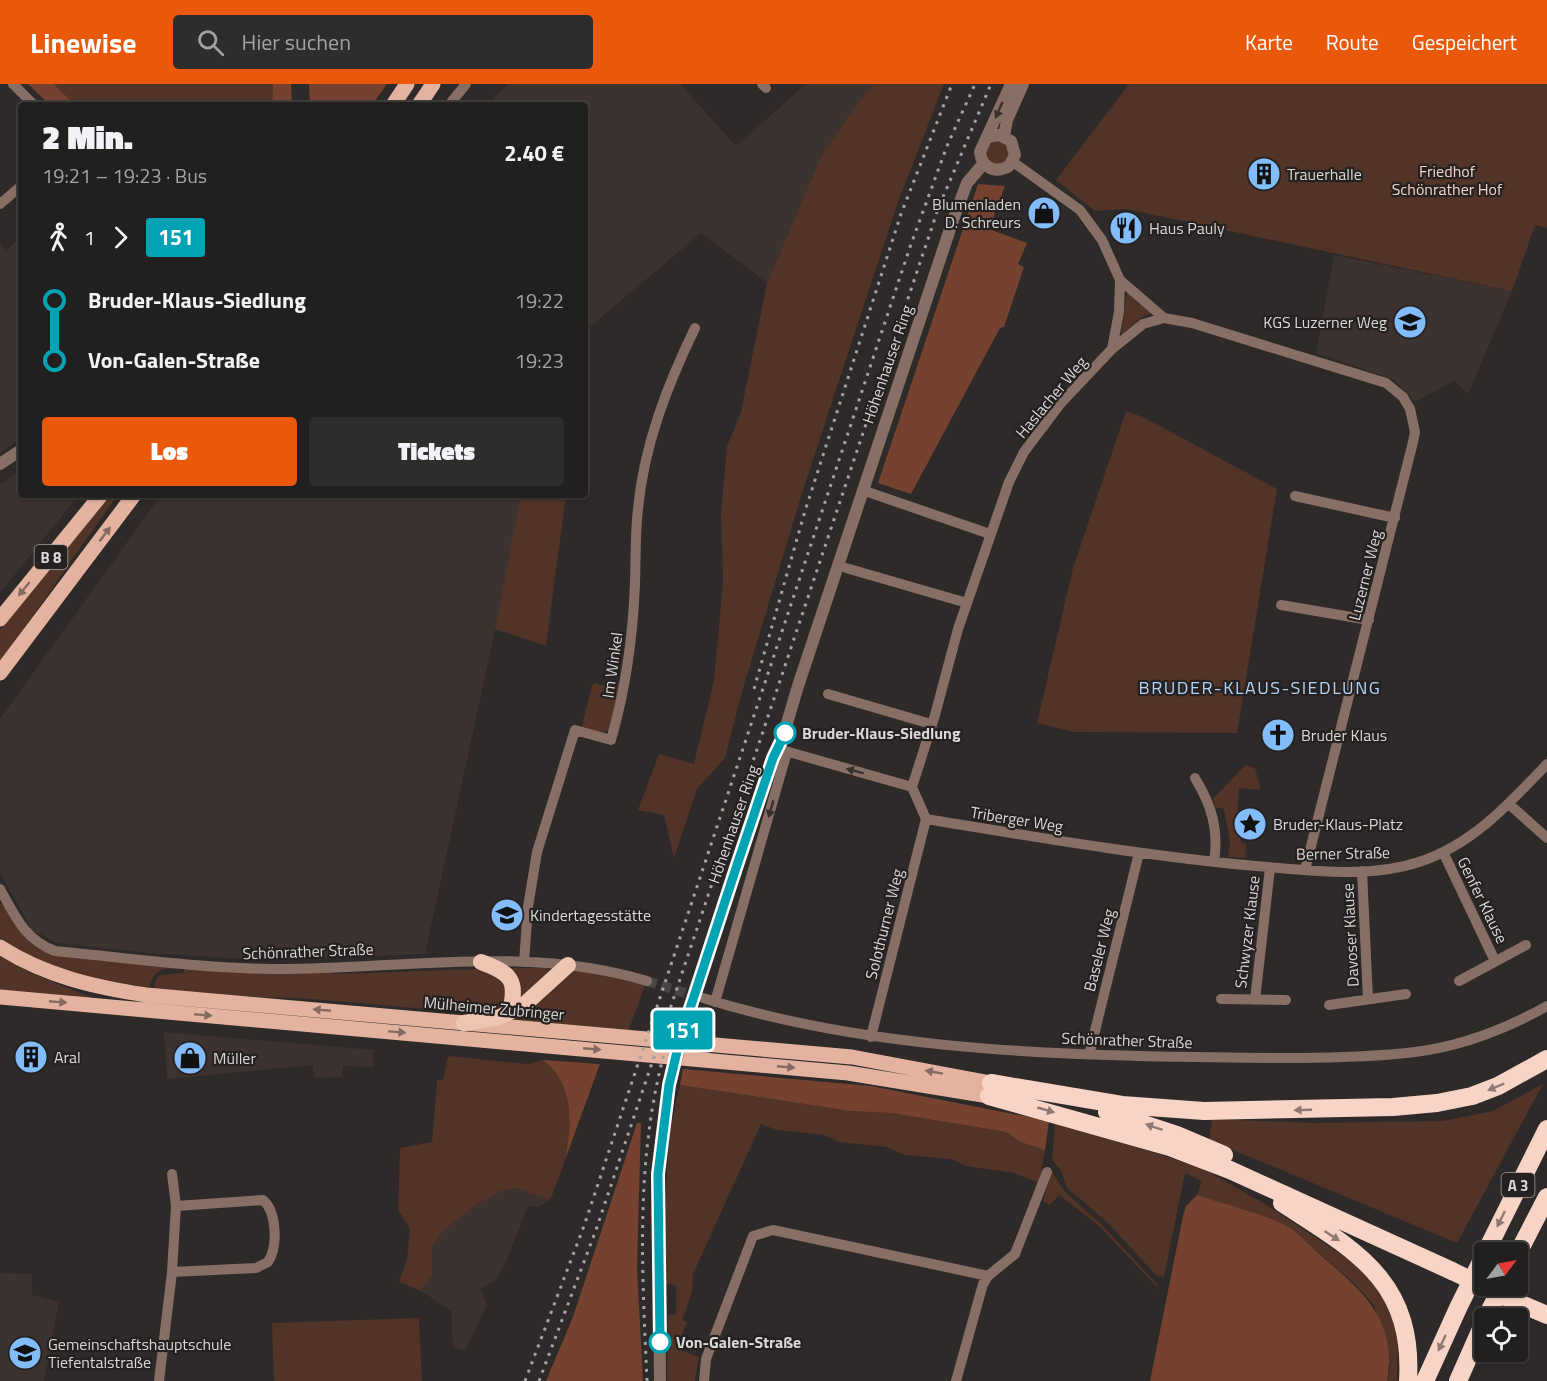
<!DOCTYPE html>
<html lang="de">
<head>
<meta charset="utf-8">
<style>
	:root { --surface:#22201f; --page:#2e2d2c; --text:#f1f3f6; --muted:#a2a3a4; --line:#3f3e3d; --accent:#ea580c }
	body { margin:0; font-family:"Titillium Web",sans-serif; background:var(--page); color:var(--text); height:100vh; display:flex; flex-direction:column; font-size:22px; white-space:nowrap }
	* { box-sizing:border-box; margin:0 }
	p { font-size:20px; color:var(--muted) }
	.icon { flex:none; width:33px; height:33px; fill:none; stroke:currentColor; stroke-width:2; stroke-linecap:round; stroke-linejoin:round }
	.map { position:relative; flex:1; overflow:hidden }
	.sheet { position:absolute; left:18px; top:18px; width:570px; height:396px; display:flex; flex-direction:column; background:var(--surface); border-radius:6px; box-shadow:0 2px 4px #0004,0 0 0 2px var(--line) }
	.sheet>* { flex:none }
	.badge { padding:0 12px; border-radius:4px; font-size:21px; line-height:39px }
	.needle { width:39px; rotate:58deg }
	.fabs { position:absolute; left:1474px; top:1158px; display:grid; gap:12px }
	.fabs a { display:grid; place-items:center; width:54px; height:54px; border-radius:6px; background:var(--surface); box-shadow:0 2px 4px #0004,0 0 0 2px var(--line); font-size:30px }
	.map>.badge { position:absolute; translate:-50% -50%; box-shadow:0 0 0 3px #fff }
	.legs { display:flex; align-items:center; gap:9px; height:66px; padding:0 24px; font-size:20px }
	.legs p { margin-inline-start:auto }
	.summary { display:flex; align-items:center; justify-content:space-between; height:102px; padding:0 24px }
	h1 { font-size:33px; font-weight:800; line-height:45px }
	.button { display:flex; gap:12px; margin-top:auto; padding:12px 24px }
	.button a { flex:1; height:69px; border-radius:6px; background:var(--accent); color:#fff; font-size:24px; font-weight:800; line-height:69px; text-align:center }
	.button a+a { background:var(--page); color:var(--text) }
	ul { padding:0 24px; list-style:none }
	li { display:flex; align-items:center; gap:21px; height:60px; font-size:22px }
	li i { display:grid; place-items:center; width:9px; height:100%; margin:0 8px; background:currentColor }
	li i::after { content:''; width:15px; height:15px; margin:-8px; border:4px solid; border-radius:50%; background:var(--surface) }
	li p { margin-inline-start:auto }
	li:first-child i { background:linear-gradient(#0000 50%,currentColor 0) }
	li:last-child i { background:linear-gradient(currentColor 50%,#0000 0) }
	header { display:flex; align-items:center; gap:36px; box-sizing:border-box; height:84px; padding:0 30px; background:var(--accent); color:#fff }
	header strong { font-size:28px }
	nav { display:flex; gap:33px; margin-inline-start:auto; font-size:21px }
	.search { width:420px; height:54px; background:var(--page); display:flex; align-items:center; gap:15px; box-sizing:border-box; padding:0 21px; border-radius:6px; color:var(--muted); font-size:22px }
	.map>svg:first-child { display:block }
	.built { fill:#3c322f }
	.green { fill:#513327 }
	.forest { fill:#74422f }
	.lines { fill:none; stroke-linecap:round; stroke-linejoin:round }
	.minor-tunnel { stroke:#474443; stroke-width:10; stroke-dasharray:10 5; stroke-linecap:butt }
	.minor { stroke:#876f66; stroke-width:10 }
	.tertiary { stroke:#876f66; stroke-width:12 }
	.primary { stroke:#e4b3a0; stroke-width:15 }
	.trunk { stroke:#eec4b3; stroke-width:16 }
	.motorway { stroke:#f8d4c6; stroke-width:18 }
	.rail { stroke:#a5a3a2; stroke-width:3; stroke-dasharray:3 6; stroke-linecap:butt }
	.tertiary-bridge { stroke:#876f66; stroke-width:12 }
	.motorway-bridge { stroke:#f8d4c6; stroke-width:18 }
	.oneway { fill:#38312e }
	.oneway2 { fill:#846a60 }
	.oneway3 { fill:#8e7a73 }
	.line-1-casing { stroke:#fff; stroke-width:14 }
	.line-1 { stroke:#00a3b4; stroke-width:9 }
	.stop-1-dot { fill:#fff; stroke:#00a3b4; stroke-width:3 }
	.labels { text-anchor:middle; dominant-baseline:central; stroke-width:4.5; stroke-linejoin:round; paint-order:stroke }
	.shield { fill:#242120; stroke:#a3a09f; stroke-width:1.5 }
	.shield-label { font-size:15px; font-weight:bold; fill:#d9d7d6 }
	.park-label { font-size:16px; fill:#f4d3c6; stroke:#242120 }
	.poi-label { font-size:16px; fill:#d9d7d6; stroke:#242120; text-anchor:start }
	.street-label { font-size:16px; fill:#d9d7d6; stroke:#242120 }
	.stop-label { font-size:16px; font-weight:bold; fill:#d9d7d6; stroke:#242120; text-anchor:start }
	.neighbourhood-label { font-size:18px; letter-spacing:1.5px; fill:#b2d1f5; stroke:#242120 }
</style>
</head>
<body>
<header>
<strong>Linewise</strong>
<div class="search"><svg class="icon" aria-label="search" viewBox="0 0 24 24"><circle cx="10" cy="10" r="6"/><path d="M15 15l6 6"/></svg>Hier suchen</div>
<nav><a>Karte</a><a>Route</a><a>Gespeichert</a></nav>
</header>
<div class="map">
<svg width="1547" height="1297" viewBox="0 0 1547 1297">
	<rect width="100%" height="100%" fill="#2d2a29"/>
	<path class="built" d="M508 0H680L736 62 806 0H872L822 70 767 199 701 149 585 247V21H500L494 13Z
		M21 152V354L0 369V159L7 166Z
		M1334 171 1512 207 1468 310 1454 297 1415 318 1395 296 1316 269Z
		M21 386V411H79L0 509V400Z
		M161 411H521L510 477 425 870 260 876 149 869 57 859 32 846 0 788V635Z
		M164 948 374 966 373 983 343 982 342 993 314 994 313 981 167 995Z
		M516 1104 550 1116 538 1123 528 1122 505 1180 496 1196 481 1205 487 1221 465 1267 453 1263 451 1227 421 1207 432 1192V1163L441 1149 476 1121 499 1108Z
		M0 1189 32 1190V1211L59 1218 44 1297H0Z"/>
	<path class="green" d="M54 0H273L272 21H75Z
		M872 0H944L899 115 803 406 742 608 725 674 697 705 674 774 664 731 638 726 659 670 694 680 714 596 723 498 721 429 727 362 741 328 767 199 822 70Z
		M1129 0H1547V144L1535 141 1512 207 1126 125 1095 127 1056 96Z
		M987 69a11 11 0 1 1 22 0a11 11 0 1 1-22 0Z
		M1127 209 1152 229 1140 234 1121 251Z
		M1126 327 1143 333 1277 405 1237 649 1074 648 1037 639 1073 484Z
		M109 411H118C77 466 41 523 0 577V546Z
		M521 411H566L546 562 495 545Z
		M606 596 621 599 610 645 603 649 582 643 592 601 595 599 605 602Z
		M1245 681 1255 684 1261 706 1239 704 1237 732 1244 733 1241 759 1246 760 1245 774 1228 773 1230 758 1224 725 1215 723 1213 715Z
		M0 819C17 825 13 863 60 872L181 883 180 886C164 882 151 887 150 905 98 899 43 885 0 854Z
		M0 872 33 890 98 916 0 908Z
		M185 884 333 887V890L479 885 496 887 510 910 501 925 483 930 300 914 217 912 154 906 155 897 160 891 183 889Z
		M509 884H546L551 887 519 919Z
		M567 887H584L645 901 628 948 508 938Z
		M448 972 528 980 543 976C588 1010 569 1073 550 1116L515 1104 499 1108 476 1121 441 1149 432 1163V1192L421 1207 399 1198 407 1175 410 1145 398 1126 400 1064 432 1058 437 996H443Z
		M1543 1000 1457 1159 1209 1056 1212 1035 1313 1039 1443 1037 1493 1027Z
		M680 1001 850 1027 891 1029 1006 1048 1020 1058 1045 1066 1039 1099 1014 1089 966 1082 951 1075 905 1071 886 1063 839 1058 824 1051 777 1046 761 1040 693 1190 692 1208 682 1236 687 1238 677 1265 699 1273 695 1297H667L668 1231 676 1230V1201L666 1200C665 1134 663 1065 680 1001Z
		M1055 1037 1202 1084 1265 1120 1351 1177 1368 1191 1387 1218 1398 1249 1397 1297H1387L1390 1283 1374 1221 1353 1198 1286 1142 1197 1111 1202 1097 1185 1089 1164 1193 1157 1192 1107 1138 1067 1104 1060 1085 1052 1076Z
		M1052 1087 1064 1107 1101 1140 1157 1200 1159 1205 1099 1142 1059 1111 1050 1121 1043 1117Z
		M419 1234 422 1297H274L272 1239Z"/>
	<path class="forest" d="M28 0H54L75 21H50Z
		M273 0H291L292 21H272Z
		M309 0H387L372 21H310Z
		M978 100 1005 102 989 145 1027 159 1018 180 1024 183 1004 243 1000 244 911 410 878 399Z
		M543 976 600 980 565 1076C572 1040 575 1001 543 976Z
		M683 985 871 1002 1049 1037 1045 1066 1020 1058 1006 1048 891 1029 850 1027 680 1001Z
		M637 1039H641L637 1184 643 1297H546L573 1233Z
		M1197 1111C1226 1121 1258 1128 1285 1141 1297 1147 1309 1161 1320 1171 1362 1206 1398 1236 1387 1297H1150L1183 1132 1186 1122Z"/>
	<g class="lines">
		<path class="minor-tunnel" d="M647 897 701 914"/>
		<path class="minor" d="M13 0 34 21
			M762 0 766 4
			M449 21 466 0
			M1013 78 1080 126 1102 156 1120 196 1164 234
			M0 120 21 102
			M1112 265 1119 228 1120 196
			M862 406 990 450
			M1295 412 1395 434
			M846 484 967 519
			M1281 521 1369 536
			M828 610 931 640
			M782 666 912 703
			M1195 694C1212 722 1219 746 1214 778
			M1509 720 1547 754
			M1443 768 1495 877
			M1305 786 1413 358 1415 348 1410 325 1403 313 1386 299 1192 239 1164 234 1143 240 1112 265 1061 319 1024 368 1009 398 958 545 935 631 912 703 926 735C1036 753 1145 772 1256 782 1308 786 1368 795 1419 778 1473 760 1509 720 1547 680
			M1362 787 1368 915
			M0 805C15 832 25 856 55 867 127 874 200 884 272 885 397 886 525 860 647 897
			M524 878 528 823 537 768 575 646 611 656C626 604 633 552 635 499 636 474 635 450 638 425 644 361 667 302 695 244
			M1459 897 1526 861
			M703 914C859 963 1034 971 1197 973 1266 974 1347 976 1415 968 1462 962 1506 945 1547 922
			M1221 915 1286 916
			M1255 916 1270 784
			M715 918 787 668
			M1329 921 1406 910
			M871 953 926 735
			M1089 971 1139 769
			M172 1188 256 1184 268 1178C278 1163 277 1128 263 1116L176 1122
			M159 1297 172 1188 176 1122 172 1090
			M704 1297 706 1275 753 1152 773 1146 988 1192
			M956 1297 983 1200 988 1192 1015 1170 1047 1088"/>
		<path class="tertiary" d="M1004 52 1007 36 1023 0
			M989 53 999 51 1011 57 1015 71 1009 82C995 90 982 84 980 68L1011 0
			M0 380 21 366
			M699 897 773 674 782 656 798 602 953 136 967 99 984 79
			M660 1297 658 1090 669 1001"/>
		<path class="primary" d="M393 21 407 0
			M419 21 433 0
			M0 535 101 411
			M0 589 134 411
			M0 863C45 892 94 903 146 911L852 973 991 999
			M0 913 848 989 989 1012"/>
		<path class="trunk" d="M481 878C510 889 518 895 510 927
			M464 939 500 933 525 920 568 881"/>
		<path class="motorway" d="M991 999 1122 1021 1204 1027 1393 1023 1437 1019 1472 1012 1498 1002 1547 975
			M989 1012 1170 1063 1230 1086 1452 1187
			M1107 1028 1177 1051 1224 1071
			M1282 1119C1356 1167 1414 1197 1408 1297
			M1518 1169 1547 1113
			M1514 1217 1547 1231
			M1486 1234 1502 1202
			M1425 1297 1459 1222 1547 1045
			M1458 1297 1485 1236"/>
		<path class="rail" d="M754 605 805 427 901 130 952 0
			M525 1297 584 1142 910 163 947 62 975 0
			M539 1297 596 1146 938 125 991 0
			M647 1297C642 1184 635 1077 665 966"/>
		<path class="tertiary-bridge" d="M669 1001 699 897"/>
		<path class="motorway-bridge" d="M1452 1187 1514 1217"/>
	</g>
	<defs><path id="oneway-solid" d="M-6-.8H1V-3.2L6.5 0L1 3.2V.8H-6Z" transform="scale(1.5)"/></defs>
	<g class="oneway">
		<use href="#oneway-solid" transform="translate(999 26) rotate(113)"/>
		<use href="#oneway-solid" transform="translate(855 687) rotate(-165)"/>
		<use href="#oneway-solid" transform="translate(771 725) rotate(106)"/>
	</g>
	<g class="oneway2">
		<use href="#oneway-solid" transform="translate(105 450) rotate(-53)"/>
		<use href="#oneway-solid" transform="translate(24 505) rotate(129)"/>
		<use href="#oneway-solid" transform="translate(58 918) rotate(5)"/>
		<use href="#oneway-solid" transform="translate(322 926) rotate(-175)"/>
		<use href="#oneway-solid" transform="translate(203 931) rotate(5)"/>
		<use href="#oneway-solid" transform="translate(397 948) rotate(4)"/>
		<use href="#oneway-solid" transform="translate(592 965) rotate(5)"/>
		<use href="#oneway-solid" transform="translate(786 983) rotate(5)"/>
		<use href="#oneway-solid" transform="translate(934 988) rotate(-170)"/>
	</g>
	<g class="oneway3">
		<use href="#oneway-solid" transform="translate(1496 1003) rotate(157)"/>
		<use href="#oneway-solid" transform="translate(1046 1026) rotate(16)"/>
		<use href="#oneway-solid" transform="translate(1303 1026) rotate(178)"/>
		<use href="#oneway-solid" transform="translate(1154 1043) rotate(-161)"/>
		<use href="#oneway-solid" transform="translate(1501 1135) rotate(116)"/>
		<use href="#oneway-solid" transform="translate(1332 1152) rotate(33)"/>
		<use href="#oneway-solid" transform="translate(1442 1259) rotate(115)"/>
	</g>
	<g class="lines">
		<g class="line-1-casing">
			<path id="line-1" d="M660 1258 658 1090 669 1001 680 955 737 781 773 674 785 649"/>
		</g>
		<use href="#line-1" class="line-1"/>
	</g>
	<defs>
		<g id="building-disc" transform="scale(1.725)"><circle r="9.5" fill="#83bcfb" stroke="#242120"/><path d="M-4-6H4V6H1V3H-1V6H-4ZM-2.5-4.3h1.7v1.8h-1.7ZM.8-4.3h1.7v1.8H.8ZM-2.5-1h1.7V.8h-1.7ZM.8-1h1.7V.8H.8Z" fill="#111"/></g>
		<g id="shop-disc" transform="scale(1.725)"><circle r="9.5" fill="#83bcfb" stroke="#242120"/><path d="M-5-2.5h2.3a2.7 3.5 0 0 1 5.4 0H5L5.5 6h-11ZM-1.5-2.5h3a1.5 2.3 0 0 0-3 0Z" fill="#111"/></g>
		<g id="restaurant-disc" transform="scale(1.725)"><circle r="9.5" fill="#83bcfb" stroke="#242120"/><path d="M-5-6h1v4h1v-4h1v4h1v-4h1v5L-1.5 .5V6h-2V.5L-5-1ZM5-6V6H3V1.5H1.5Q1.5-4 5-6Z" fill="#111"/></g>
		<g id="school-disc" transform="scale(1.725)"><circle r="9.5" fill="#83bcfb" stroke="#242120"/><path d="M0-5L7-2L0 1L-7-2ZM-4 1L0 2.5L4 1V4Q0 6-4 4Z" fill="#111"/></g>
		<g id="church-disc" transform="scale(1.725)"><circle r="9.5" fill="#83bcfb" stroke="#242120"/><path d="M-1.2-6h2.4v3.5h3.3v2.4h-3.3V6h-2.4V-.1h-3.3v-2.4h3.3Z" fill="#111"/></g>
		<g id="sight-disc" transform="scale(1.725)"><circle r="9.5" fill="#83bcfb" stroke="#242120"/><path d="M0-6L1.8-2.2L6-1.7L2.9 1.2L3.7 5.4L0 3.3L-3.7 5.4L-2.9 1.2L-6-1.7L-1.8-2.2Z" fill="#111"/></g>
	</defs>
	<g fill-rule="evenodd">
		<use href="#building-disc" x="1264" y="90"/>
		<use href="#shop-disc" x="1044" y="129"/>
		<use href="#restaurant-disc" x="1126" y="144"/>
		<use href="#school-disc" x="1410" y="238"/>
		<use href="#church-disc" x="1278" y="651"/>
		<use href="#sight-disc" x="1250" y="740"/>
		<use href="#school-disc" x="507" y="831"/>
		<use href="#building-disc" x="31" y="973"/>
		<use href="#shop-disc" x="190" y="974"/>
		<use href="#school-disc" x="25" y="1269"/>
	</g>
	<g class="stop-1-dot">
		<circle cx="785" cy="649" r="10"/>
		<circle cx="660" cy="1258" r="10"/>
	</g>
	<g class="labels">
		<g class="shield">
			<rect x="34.5" y="461" width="33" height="24" rx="4.5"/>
			<rect x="1501.5" y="1089" width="33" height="24" rx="4.5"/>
		</g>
		<g class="shield-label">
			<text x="51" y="473">B 8</text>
			<text x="1518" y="1101">A 3</text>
		</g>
		<g class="park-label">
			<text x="1447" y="87">Friedhof<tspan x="1447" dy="18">Schönrather Hof</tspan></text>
		</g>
		<g class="poi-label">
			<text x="1287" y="90">Trauerhalle</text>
			<text x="1021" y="120" text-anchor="end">Blumenladen<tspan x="1021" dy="18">D. Schreurs</tspan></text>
			<text x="1149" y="144">Haus Pauly</text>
			<text x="1387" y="238" text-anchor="end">KGS Luzerner Weg</text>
			<text x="1301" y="651">Bruder Klaus</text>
			<text x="1273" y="740">Bruder-Klaus-Platz</text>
			<text x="530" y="831">Kindertagesstätte</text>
			<text x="54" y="973">Aral</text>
			<text x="213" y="974">Müller</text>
			<text x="48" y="1260">Gemeinschaftshauptschule<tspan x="48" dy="18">Tiefentalstraße</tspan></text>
		</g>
		<g class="street-label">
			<text transform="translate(887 280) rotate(-71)">Höhenhauser Ring</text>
			<text transform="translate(1051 313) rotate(-50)">Haslacher Weg</text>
			<text transform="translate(1365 491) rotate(-76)">Luzerner Weg</text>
			<text transform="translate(612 581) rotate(-82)">Im Winkel</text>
			<text transform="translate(1017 735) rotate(9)">Triberger Weg</text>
			<text transform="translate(733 740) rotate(-71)">Höhenhauser Ring</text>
			<text transform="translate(1343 769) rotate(-1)">Berner Straße</text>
			<text transform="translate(1483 816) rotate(64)">Genfer Klause</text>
			<text transform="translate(884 840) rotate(-76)">Solothurner Weg</text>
			<text transform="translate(1247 848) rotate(-83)">Schwyzer Klause</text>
			<text transform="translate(1350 851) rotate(-93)">Davoser Klause</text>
			<text transform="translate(1099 866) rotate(-76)">Baseler Weg</text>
			<text transform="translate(308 867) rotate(-2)">Schönrather Straße</text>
			<text transform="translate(494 924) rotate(5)">Mülheimer Zubringer</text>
			<text transform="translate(1127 956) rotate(2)">Schönrather Straße</text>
		</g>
		<g class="stop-label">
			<text x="802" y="649">Bruder-Klaus-Siedlung</text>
			<text x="676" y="1258">Von-Galen-Straße</text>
		</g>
		<g class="neighbourhood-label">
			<text x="1260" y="603">BRUDER-KLAUS-SIEDLUNG</text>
		</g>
	</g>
</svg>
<div class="fabs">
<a><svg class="needle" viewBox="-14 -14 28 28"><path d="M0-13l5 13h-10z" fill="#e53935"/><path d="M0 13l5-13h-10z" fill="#a2a3a4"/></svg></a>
<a><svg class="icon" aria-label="locate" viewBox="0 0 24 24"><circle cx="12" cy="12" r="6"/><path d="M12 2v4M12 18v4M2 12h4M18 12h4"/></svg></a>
</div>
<b class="badge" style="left:683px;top:946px;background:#00a3b4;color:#fff">151</b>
<section class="sheet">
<div class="summary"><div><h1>2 Min.</h1><p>19:21 – 19:23 · Bus</p></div><b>2.40 €</b></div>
<div class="legs"><svg class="icon" aria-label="walk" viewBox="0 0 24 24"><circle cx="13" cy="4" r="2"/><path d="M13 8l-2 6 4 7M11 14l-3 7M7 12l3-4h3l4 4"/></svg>1<svg class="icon" aria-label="forward" viewBox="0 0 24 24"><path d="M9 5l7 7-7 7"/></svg><b class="badge" style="background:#00a3b4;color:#fff">151</b></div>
<ul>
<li><i style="color:#00a3b4"></i><b>Bruder-Klaus-Siedlung</b><p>19:22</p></li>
<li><i style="color:#00a3b4"></i><b>Von-Galen-Straße</b><p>19:23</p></li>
</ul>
<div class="button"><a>Los</a><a>Tickets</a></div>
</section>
</div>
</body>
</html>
